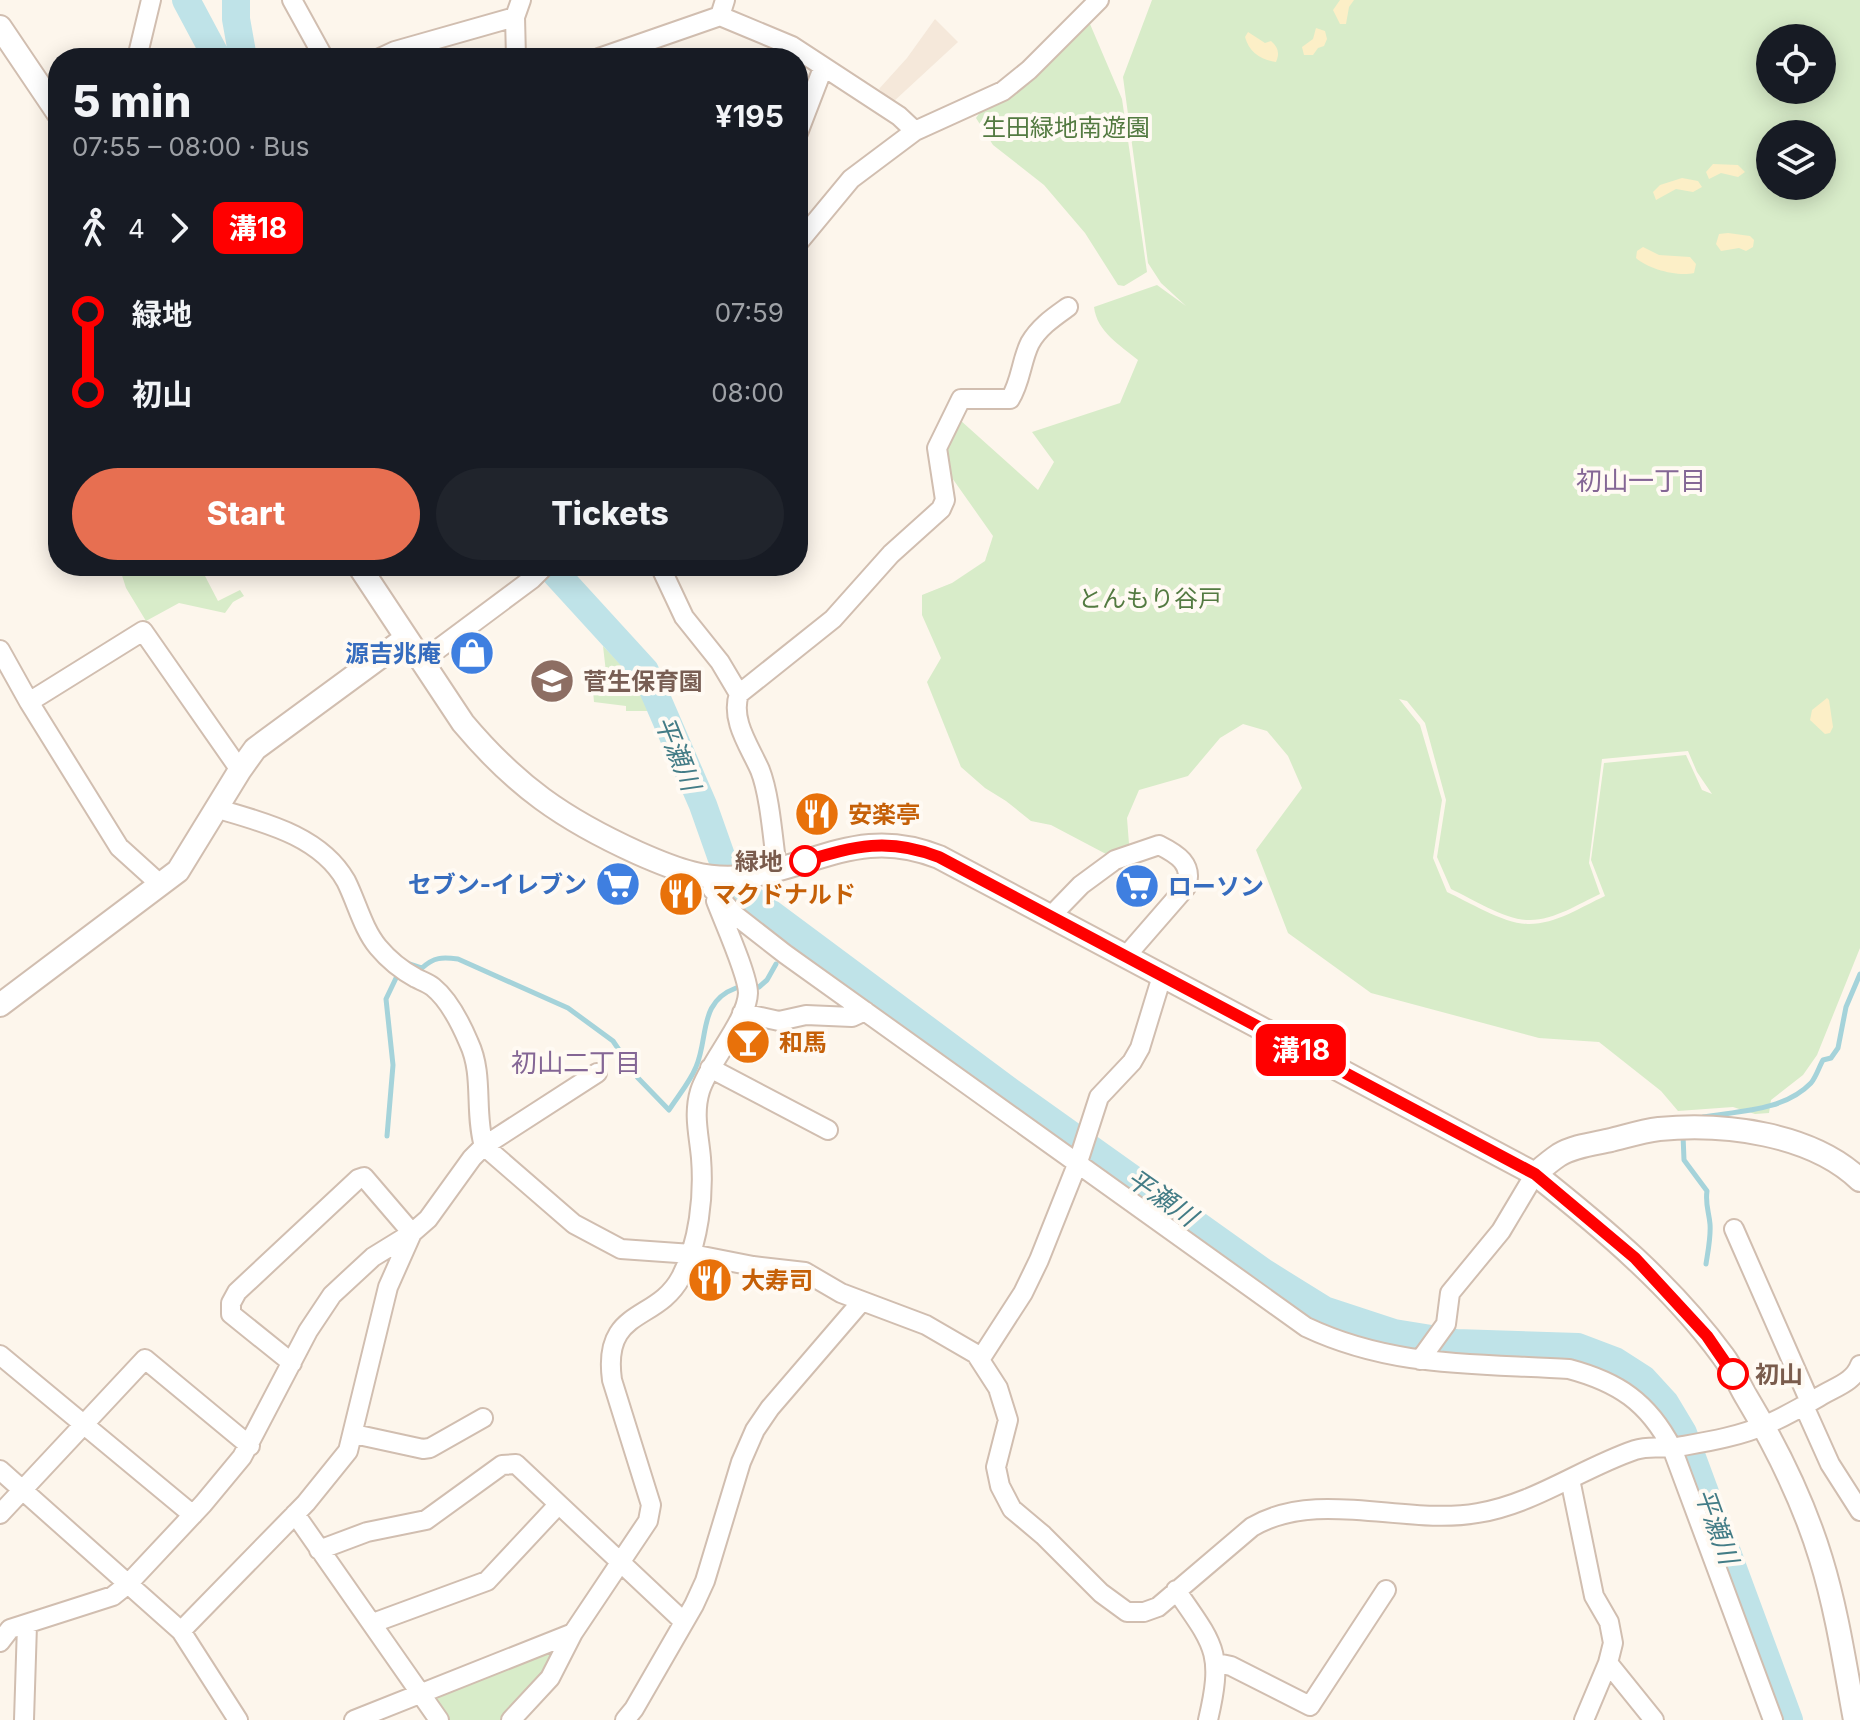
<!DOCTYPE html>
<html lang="en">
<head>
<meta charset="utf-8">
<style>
	:root { --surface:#171b24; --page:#20242c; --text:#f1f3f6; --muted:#9ea1a6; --accent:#e76f51 }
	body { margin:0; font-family:Inter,"Noto Sans JP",sans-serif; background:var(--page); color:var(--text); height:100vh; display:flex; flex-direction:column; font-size:30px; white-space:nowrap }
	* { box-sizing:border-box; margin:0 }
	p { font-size:26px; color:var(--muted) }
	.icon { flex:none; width:44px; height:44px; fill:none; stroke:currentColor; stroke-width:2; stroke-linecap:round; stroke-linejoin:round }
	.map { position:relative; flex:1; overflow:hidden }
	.details { position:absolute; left:48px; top:48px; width:760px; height:528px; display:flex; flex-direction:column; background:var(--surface); border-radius:32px; box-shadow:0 4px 20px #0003 }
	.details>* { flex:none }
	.badge { padding:0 16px; border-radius:12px; font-size:28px; line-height:52px }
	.controls { position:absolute; left:1756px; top:24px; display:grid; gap:16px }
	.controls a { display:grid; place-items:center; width:80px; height:80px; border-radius:50%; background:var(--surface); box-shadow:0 4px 20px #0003; font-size:40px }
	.map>.badge { position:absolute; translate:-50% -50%; box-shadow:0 0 0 4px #fff }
	.legs { display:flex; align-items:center; gap:12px; height:88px; padding:0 24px; font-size:26px }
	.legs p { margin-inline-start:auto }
	.headline { display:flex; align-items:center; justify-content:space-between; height:136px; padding:0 24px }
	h1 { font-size:44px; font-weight:800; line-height:60px }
	.button { display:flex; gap:16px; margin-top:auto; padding:16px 24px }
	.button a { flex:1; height:92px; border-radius:48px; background:var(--accent); color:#fff; font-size:32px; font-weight:800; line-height:92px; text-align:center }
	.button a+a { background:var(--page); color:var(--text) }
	ul { padding:0 24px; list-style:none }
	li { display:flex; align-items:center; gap:28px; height:80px; font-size:30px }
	li i { display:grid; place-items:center; width:12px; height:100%; margin:0 10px; background:currentColor }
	li i::after { content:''; width:20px; height:20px; margin:-10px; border:6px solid; border-radius:50%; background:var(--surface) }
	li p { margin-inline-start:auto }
	li:first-child i { background:linear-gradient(#0000 50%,currentColor 0) }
	li:last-child i { background:linear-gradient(currentColor 50%,#0000 0) }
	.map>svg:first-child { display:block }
	.residential { fill:#f5e8da }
	.green { fill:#d8ecc9; fill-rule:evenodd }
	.sand { fill:#fcefc7 }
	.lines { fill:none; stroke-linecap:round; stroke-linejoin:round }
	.stream { stroke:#a5d3da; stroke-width:5 }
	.river { stroke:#bfe3e8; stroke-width:28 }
	.minor-casing { stroke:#d1beb0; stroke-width:22 }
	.tertiary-casing { stroke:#d1beb0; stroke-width:26 }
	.minor { stroke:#fff; stroke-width:18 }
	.tertiary { stroke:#fff; stroke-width:22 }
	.line-1-casing { stroke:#fff; stroke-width:18 }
	.line-1 { stroke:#f00; stroke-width:12 }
	.stop-1-dot { fill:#fff; stroke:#f00; stroke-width:4 }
	.labels { text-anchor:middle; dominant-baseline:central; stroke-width:8; stroke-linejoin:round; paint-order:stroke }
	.park-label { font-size:24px; fill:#537a41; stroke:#fffaf3 }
	.shop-label { font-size:24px; font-weight:bold; fill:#366cbe; stroke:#fffaf3; text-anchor:end }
	.education-label { font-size:24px; font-weight:bold; fill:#785e54; stroke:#fffaf3; text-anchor:start }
	.food-label { font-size:24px; font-weight:bold; fill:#c56008; stroke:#fffaf3; text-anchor:start }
	.stop-label { font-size:24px; font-weight:bold; fill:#7a5c4d; stroke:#fffaf3; text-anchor:end }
	.neighbourhood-label { font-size:26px; fill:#846695; stroke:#fffaf3 }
	.water-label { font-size:26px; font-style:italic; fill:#437c86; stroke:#fffaf3 }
</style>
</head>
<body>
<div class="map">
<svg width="1860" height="1720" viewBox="0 0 1860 1720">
	<rect width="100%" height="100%" fill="#fdf6ec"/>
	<path class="residential" d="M935 19 958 42 893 102 879 89 907 58Z"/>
	<path class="green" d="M1152 0H1860V948L1817 1055 1803 1075 1771 1100 1769 1113 1755 1114 1733 1107 1678 1111 1661 1091 1599 1042 1539 1038 1371 993 1288 933 1256 850 1302 788 1288 756 1267 731 1243 724 1220 738 1188 776 1139 790 1127 818 1129 844 1106 854 1051 825 1031 821 1006 801 985 788 961 767 927 682 941 658 922 615V595L952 583 985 561 993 536 950 475 947 449 960 420 1038 490 1054 462 1032 432 1120 403 1138 360C1120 345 1097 332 1094 307L1157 285 1186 306 1161 283 1148 263 1123 77ZM1770 38H1822V90H1770ZM1770 134H1822V186H1770ZM1399 699 1407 701 1425 723 1446 800 1437 857 1451 889C1472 899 1506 920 1528 920 1553 921 1578 904 1600 894L1589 863 1602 759 1688 751 1697 772 1712 794 1702 790 1686 755 1604 763 1591 860 1605 896C1581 907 1556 924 1529 924 1506 925 1469 902 1447 892L1433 858 1442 800 1420 725Z
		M1090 24 1122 99 1147 272 1124 286 1118 285 1085 233 1044 185 993 145 976 118 983 108 1049 62Z
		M119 566H223L205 576 218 601 240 590 244 596 233 602 225 613 179 603 146 621 126 588Z
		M603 646 646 691 654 711H626V706L594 702 592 679 607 681Z
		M554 1646 557 1652 539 1681 501 1720H447L433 1700 435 1695Z"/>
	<path class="sand" d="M1340 0H1354L1349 7 1346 24H1340L1333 10Z
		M1316 28 1325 31 1327 39 1324 46 1318 48 1313 55H1304L1302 47 1313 39Z
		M1248 32 1265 43 1271 41C1278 47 1280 53 1276 62 1261 60 1249 52 1245 37Z
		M1713 164 1738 165 1745 172 1738 177 1721 173 1709 179 1706 172Z
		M1682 178 1698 181 1702 187 1693 192 1676 189 1656 200 1653 192 1660 185Z
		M1728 233 1750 236 1754 240 1753 247 1746 251 1739 248 1721 251 1716 244 1719 234Z
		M1643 247 1659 255 1690 257 1696 264 1694 273C1678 277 1648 269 1636 258L1637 251Z
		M1827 698 1829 700 1833 727 1830 733 1825 734 1810 720 1812 710Z"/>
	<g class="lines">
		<path class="stream" d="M789 941 794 931
			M407 963 422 968C434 957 442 957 458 959L568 1008 613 1041 638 1078 669 1110C678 1096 690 1082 696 1067 709 1037 698 1002 736 988
			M759 987 767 980 776 964
			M1703 1117C1738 1111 1784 1111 1811 1083 1816 1077 1819 1067 1823 1060L1831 1058 1838 1048 1846 1007 1860 974
			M1683 1135 1684 1160 1707 1191C1705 1204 1709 1212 1710 1224 1711 1237 1708 1251 1706 1264
			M387 1136 393 1065 386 999 397 976"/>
		<path class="river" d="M186 0 217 58
			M236 0V19L243 58
			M549 566 645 671 703 805 721 856 743 893 1009 1091 1263 1272 1324 1310 1394 1333 1456 1343 1578 1347 1615 1361 1643 1379 1665 1403 1683 1433 1789 1720"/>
		<g class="minor-casing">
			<path id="minor" d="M292 0 324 58
				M720 16 792 46 899 116 915 131
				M137 58 151 0
				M380 58 395 51 515 17
				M516 58 515 17 521 0
				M599 58 720 16 725 0
				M798 133 823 68
				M798 243 851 179 915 131 1003 91 1029 70 1099 0
				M660 566 684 617 720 662 739 694
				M0 650 29 702 119 847 161 885
				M422 661 532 579 545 566
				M29 702 143 631 240 770
				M215 808C262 822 320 835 346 881 357 903 363 929 378 947 388 959 403 971 416 978 422 981 428 983 433 987 449 1000 461 1024 469 1043 484 1075 474 1112 484 1146L574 1224 621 1249 692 1254 753 1266 805 1272 841 1293 926 1325 976 1354 998 1388 1008 1420 996 1467 1000 1486 1012 1509 1043 1535 1101 1593 1127 1612H1144L1158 1607 1252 1527C1318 1488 1405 1526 1478 1513 1534 1504 1582 1468 1635 1450 1650 1445 1662 1449 1677 1447 1705 1442 1738 1437 1765 1425 1785 1417 1805 1405 1824 1394 1838 1386 1854 1381 1860 1365
				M777 869C773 841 770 795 760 770 750 747 730 720 739 694L833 619 891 554 941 509 945 500 937 448 961 399H1010C1021 382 1021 361 1030 343 1039 327 1054 317 1068 307
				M712 889 735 915 785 954 1306 1327C1393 1368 1475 1363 1569 1369 1618 1382 1648 1402 1672 1448L1773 1720
				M1050 917 1081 885 1115 860 1159 845C1177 854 1194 864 1186 887L1126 956
				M742 1013 779 1021 806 1015 852 1017 865 1011
				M710 1068 828 1130
				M1734 1229 1810 1402
				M0 1355 193 1515
				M981 1358 1023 1293 1039 1260 1078 1162 1099 1097 1132 1062 1140 1048 1162 976
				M1420 1360 1446 1324 1450 1293 1501 1231 1535 1174
				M1804 1406 1830 1464 1860 1511
				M354 1434 423 1449 430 1448 483 1418
				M0 1470 181 1631 238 1720
				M1570 1479 1594 1596 1609 1622 1613 1643 1608 1663 1584 1720
				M0 1514 145 1359 250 1446
				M295 1514 439 1720
				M319 1550 367 1532 426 1520 502 1465 516 1464 683 1621
				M1176 1590C1214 1645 1224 1652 1208 1720
				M373 1623 487 1581 558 1505
				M181 1631 306 1503 348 1451 388 1287 412 1233 364 1177 358 1179 237 1292 231 1303V1314L292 1363
				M0 1642 10 1629 113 1596 128 1584 203 1504 242 1457 308 1331 332 1295 373 1257 412 1233 428 1219 472 1158 484 1146 597 1073
				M1217 1663 1231 1666 1310 1706 1386 1590
				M1608 1663 1654 1720
				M24 1720 27 1625
				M354 1720 573 1633
				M511 1720 550 1678 573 1633 648 1521 651 1505 612 1380C602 1307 657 1323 681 1277 699 1243 704 1196 701 1158 699 1135 693 1114 700 1091 709 1062 747 1021 748 993 748 975 723 920 716 901
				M625 1720 634 1709 694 1605 705 1581 741 1462 755 1430 770 1408 862 1301"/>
		</g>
		<g class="tertiary-casing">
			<path id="tertiary" d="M0 27 58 113
				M359 566 463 723C516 786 563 819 638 853 674 869 709 883 749 876 822 863 864 827 939 857L1535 1174C1603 1228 1671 1285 1723 1356 1733 1369 1739 1385 1747 1398 1777 1448 1804 1503 1821 1559 1837 1611 1845 1666 1855 1720
				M0 1005 178 871 240 770 255 749 406 638
				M1535 1174C1542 1168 1550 1161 1559 1155 1574 1146 1593 1144 1611 1140 1627 1136 1643 1131 1659 1129 1724 1123 1811 1133 1860 1180"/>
		</g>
		<use href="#minor" class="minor"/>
		<use href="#tertiary" class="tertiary"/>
	</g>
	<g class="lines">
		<g class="line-1-casing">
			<path id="line-1" d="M805 861C855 846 888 837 939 857L1535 1174 1635 1258 1707 1336 1733 1374"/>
		</g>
		<use href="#line-1" class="line-1"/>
	</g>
	<defs>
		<g id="shop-disc" transform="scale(2.3)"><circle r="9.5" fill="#3f7fe0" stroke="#fffaf3"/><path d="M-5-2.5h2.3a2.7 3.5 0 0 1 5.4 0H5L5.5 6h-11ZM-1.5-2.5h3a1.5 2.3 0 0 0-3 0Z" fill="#fff"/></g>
		<g id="school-disc" transform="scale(2.3)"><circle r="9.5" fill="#8d6e63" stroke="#fffaf3"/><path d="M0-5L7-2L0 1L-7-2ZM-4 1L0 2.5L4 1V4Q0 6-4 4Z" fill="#fff"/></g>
		<g id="restaurant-disc" transform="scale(2.3)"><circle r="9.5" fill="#e8710a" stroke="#fffaf3"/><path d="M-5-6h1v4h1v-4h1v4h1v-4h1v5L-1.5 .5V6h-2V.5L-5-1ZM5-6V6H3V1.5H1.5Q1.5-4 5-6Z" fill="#fff"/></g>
		<g id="supermarket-disc" transform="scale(2.3)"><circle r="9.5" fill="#3f7fe0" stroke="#fffaf3"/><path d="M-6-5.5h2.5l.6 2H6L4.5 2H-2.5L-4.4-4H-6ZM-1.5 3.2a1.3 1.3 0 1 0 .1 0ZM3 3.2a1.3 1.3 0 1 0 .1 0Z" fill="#fff"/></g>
		<g id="bar-disc" transform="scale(2.3)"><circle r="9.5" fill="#e8710a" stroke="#fffaf3"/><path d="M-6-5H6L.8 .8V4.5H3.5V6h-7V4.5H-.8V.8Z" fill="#fff"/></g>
	</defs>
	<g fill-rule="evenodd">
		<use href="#shop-disc" x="472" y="653"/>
		<use href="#school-disc" x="552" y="681"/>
		<use href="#restaurant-disc" x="817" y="814"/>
		<use href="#supermarket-disc" x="618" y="884"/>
		<use href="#supermarket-disc" x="1137" y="886"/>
		<use href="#restaurant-disc" x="681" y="894"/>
		<use href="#bar-disc" x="748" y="1042"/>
		<use href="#restaurant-disc" x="710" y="1280"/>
	</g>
	<g class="stop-1-dot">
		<circle cx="805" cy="861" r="14"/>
		<circle cx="1733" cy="1374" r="14"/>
	</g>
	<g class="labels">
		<g class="park-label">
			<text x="1066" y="127">生田緑地南遊園</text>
			<text x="1150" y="598">とんもり谷戸</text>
		</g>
		<g class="shop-label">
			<text x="441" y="653">源吉兆庵</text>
			<text x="587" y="884">セブン-イレブン</text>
			<text x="1168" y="886" text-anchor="start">ローソン</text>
		</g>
		<g class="education-label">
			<text x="583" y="681">菅生保育園</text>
		</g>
		<g class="food-label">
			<text x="848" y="814">安楽亭</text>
			<text x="712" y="894">マクドナルド</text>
			<text x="779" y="1042">和馬</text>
			<text x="741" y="1280">大寿司</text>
		</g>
		<g class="stop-label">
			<text x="783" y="861">緑地</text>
			<text x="1755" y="1374" text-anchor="start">初山</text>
		</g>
		<g class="neighbourhood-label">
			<text x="1641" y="480">初山一丁目</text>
			<text x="576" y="1062">初山二丁目</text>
		</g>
		<g class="water-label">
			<text transform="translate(678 753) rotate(68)">平瀬川</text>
			<text transform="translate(1162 1197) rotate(35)">平瀬川</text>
			<text transform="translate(1717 1526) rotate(70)">平瀬川</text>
		</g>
	</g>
</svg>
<div class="controls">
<a><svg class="icon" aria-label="locate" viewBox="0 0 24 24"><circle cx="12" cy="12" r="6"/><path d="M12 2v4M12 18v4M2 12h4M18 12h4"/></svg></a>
<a><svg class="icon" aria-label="layers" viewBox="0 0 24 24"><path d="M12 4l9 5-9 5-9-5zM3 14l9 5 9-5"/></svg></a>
</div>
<b class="badge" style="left:1301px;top:1050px;background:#f00;color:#fff">溝18</b>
<section class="details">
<div class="headline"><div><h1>5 min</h1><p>07:55 – 08:00 · Bus</p></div><b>¥195</b></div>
<div class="legs"><svg class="icon" aria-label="walk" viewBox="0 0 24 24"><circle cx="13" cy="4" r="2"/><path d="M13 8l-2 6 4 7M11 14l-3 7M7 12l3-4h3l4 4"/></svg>4<svg class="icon" aria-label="forward" viewBox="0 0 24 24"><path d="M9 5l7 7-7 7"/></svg><b class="badge" style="background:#f00;color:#fff">溝18</b></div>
<ul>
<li><i style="color:#f00"></i><b>緑地</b><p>07:59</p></li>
<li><i style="color:#f00"></i><b>初山</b><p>08:00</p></li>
</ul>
<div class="button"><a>Start</a><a>Tickets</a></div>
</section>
</div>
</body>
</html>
